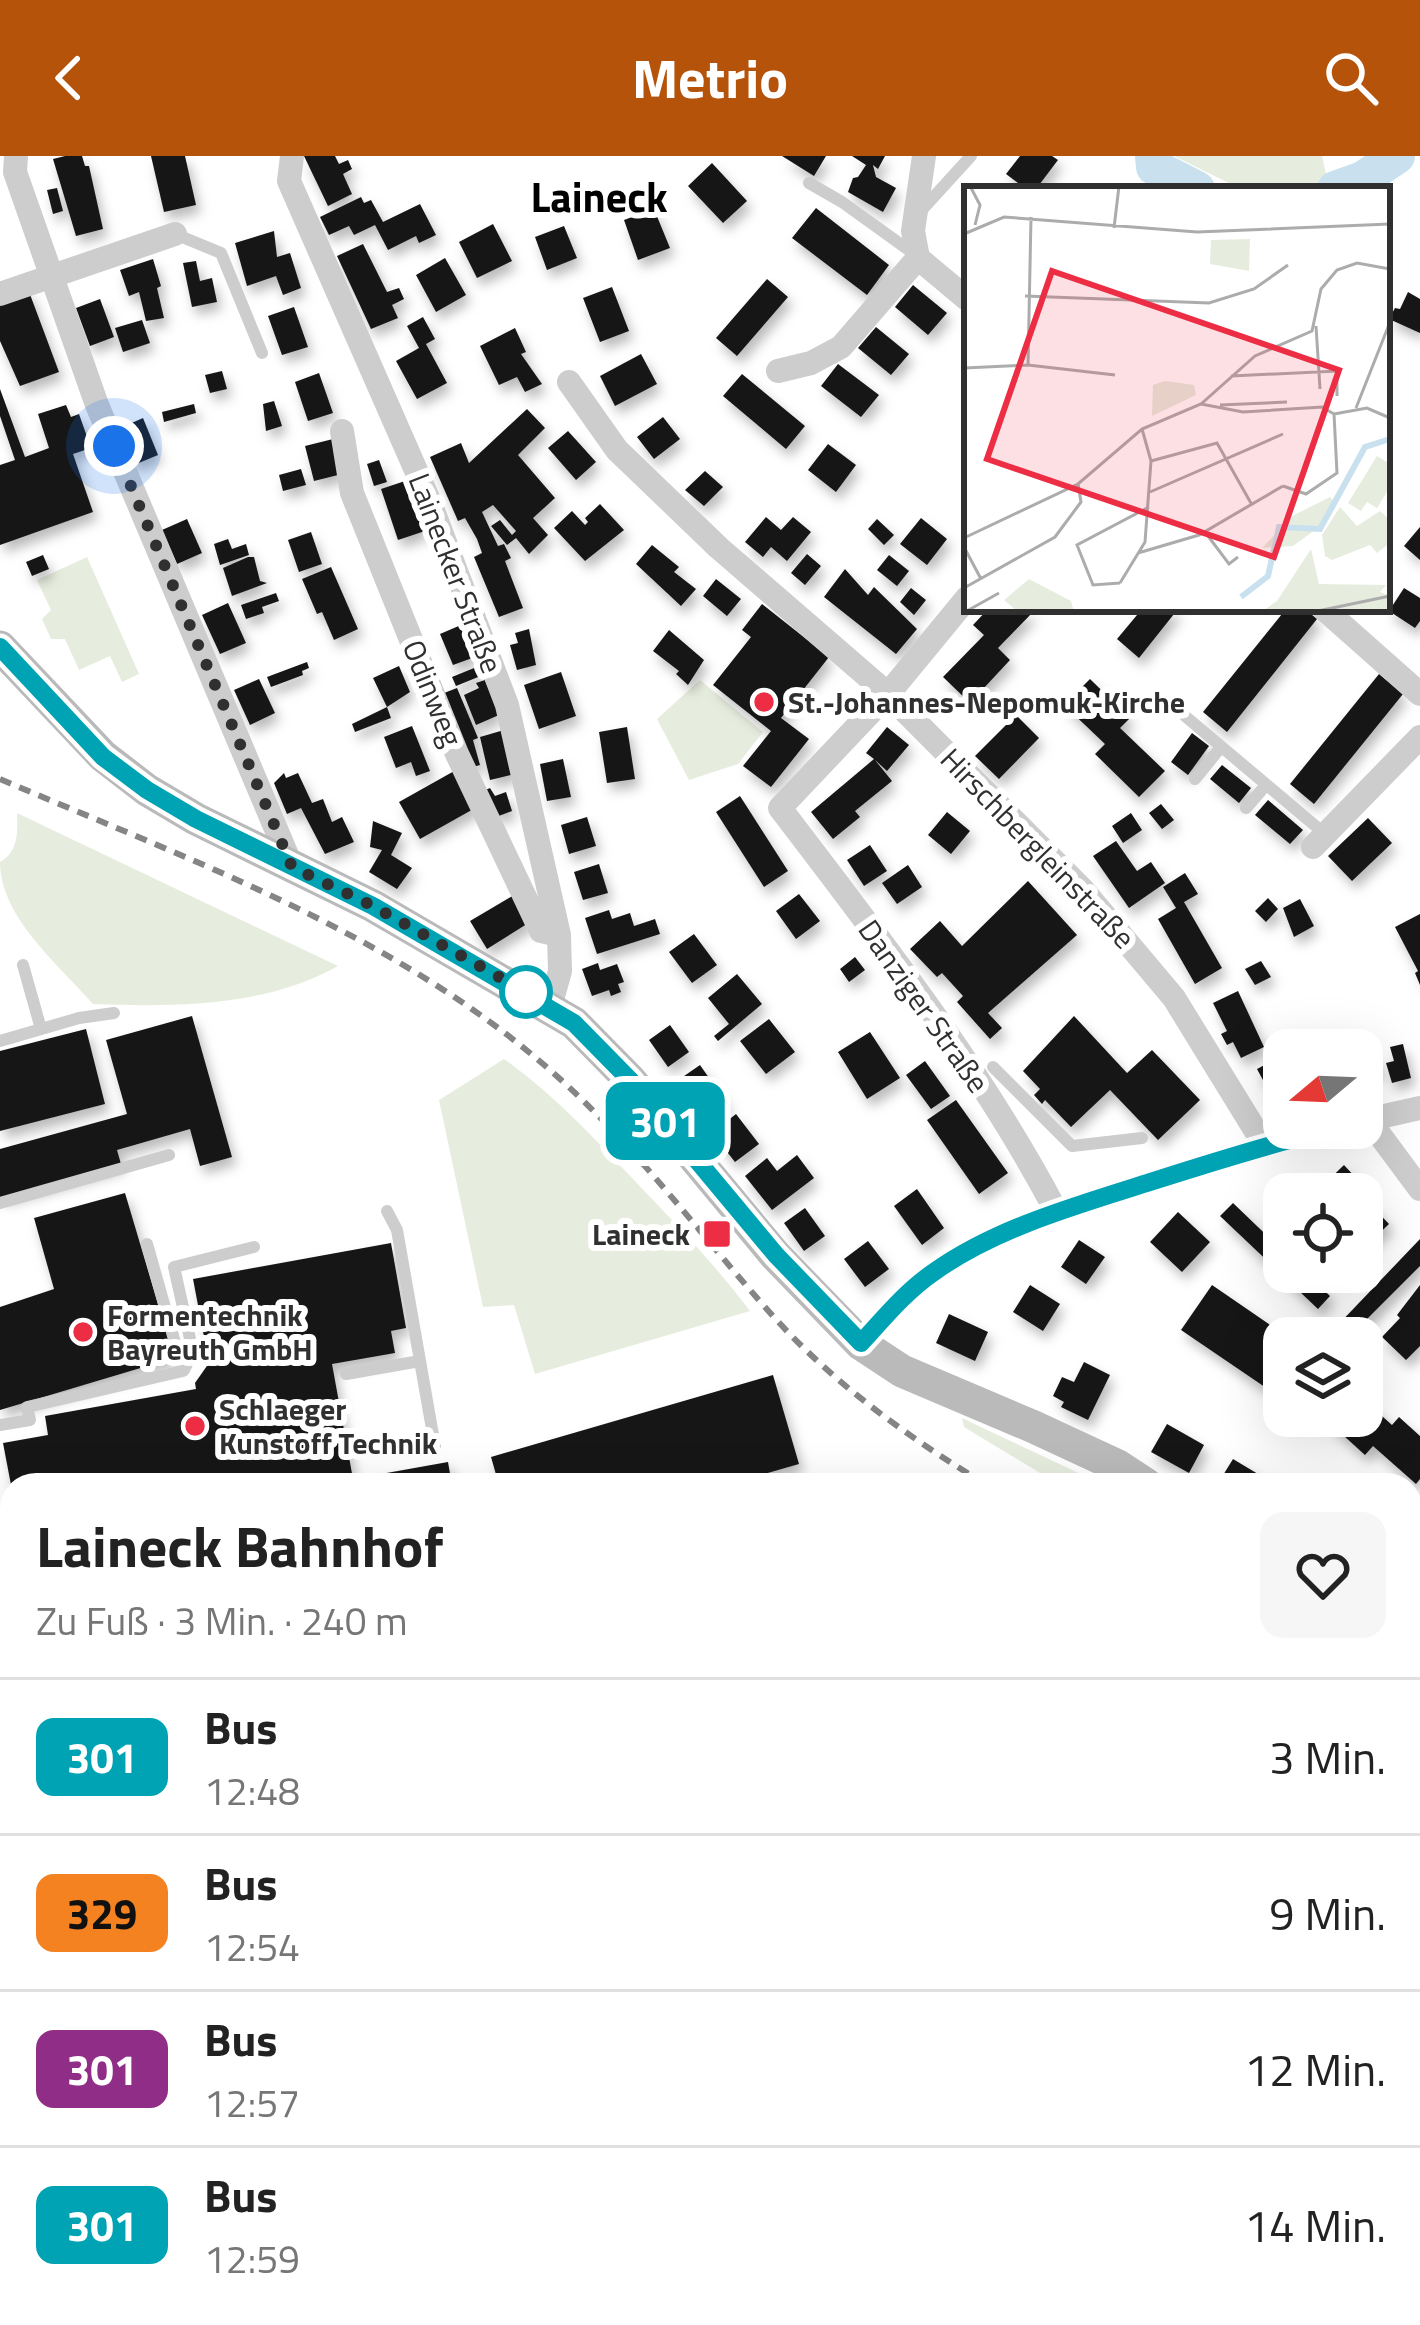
<!DOCTYPE html>
<html lang="de">
<head>
<meta charset="utf-8">
<style>
	:root { --surface:#fff; --page:#f6f6f6; --text:#222; --muted:#767676; --line:#e0e0e0; --accent:#b45309 }
	body { margin:0; font-family:"Titillium Web",sans-serif; background:var(--page); color:var(--text); height:100vh; display:flex; flex-direction:column; font-size:45px; white-space:nowrap }
	* { box-sizing:border-box; margin:0 }
	p { font-size:39px; color:var(--muted) }
	.icon { flex:none; width:66px; height:66px; fill:none; stroke:currentColor; stroke-width:2; stroke-linecap:round; stroke-linejoin:round }
	.map { position:relative; flex:1; overflow:hidden }
	.panel { position:absolute; left:0px; top:1317px; width:1422px; height:852px; display:flex; flex-direction:column; background:var(--surface); border-radius:36px 36px 0 0; box-shadow:0 12px 48px #0002 }
	.panel>* { flex:none }
	.badge { padding:0 24px; border-radius:18px; font-size:42px; line-height:78px }
	.needle { width:78px; rotate:251deg }
	.fabs { position:absolute; left:1263px; top:873px; display:grid; gap:24px }
	.fabs a { display:grid; place-items:center; width:120px; height:120px; border-radius:24px; background:var(--surface); box-shadow:0 12px 48px #0002; font-size:60px }
	.you { position:absolute; width:60px; height:60px; margin:-30px; border:9px solid #fff; border-radius:50%; background:#1a73e8; box-shadow:0 0 0 18px #1a73e833 }
	.map>.badge { position:absolute; translate:-50% -50%; box-shadow:0 0 0 6px #fff }
	.round { display:grid; place-items:center; flex:none; width:126px; height:126px; border-radius:24px; background:var(--page) }
	.headline { display:flex; align-items:center; justify-content:space-between; height:204px; padding:0 36px }
	h1 { font-size:57px; font-weight:700; line-height:90px }
	ul { padding:0; list-style:none }
	li { display:flex; align-items:center; gap:36px; height:156px; padding:0 36px; border-top:3px solid var(--line) }
	li div { flex:1 }
	li b { display:block; font-size:45px }
	li em { font-style:normal }
	li .badge { min-width:132px; font-weight:700; text-align:center }
	header { display:flex; justify-content:space-between; align-items:center; height:156px; padding:0 36px; background:var(--accent); color:#fff; font-size:54px; font-weight:700 }
	.map>svg:first-child { display:block }
	.green { fill:#e7edde }
	.lines { fill:none; stroke-linecap:round; stroke-linejoin:round }
	.river { stroke:#c9e1ee; stroke-width:36 }
	.building { fill:#171717; filter:url(#shadow) }
	.lane { stroke:#cdcdcd; stroke-width:12 }
	.street { stroke:#cdcdcd; stroke-width:24 }
	.secondary { stroke:#bababa; stroke-width:33 }
	.rail { stroke:#858585; stroke-width:6; stroke-dasharray:12 9; stroke-linecap:butt }
	.line-casing { stroke:#fff; stroke-width:27 }
	.line { stroke:#00a3b4; stroke-width:18 }
	.walk { stroke:#303030; stroke-width:12; stroke-dasharray:0 21.6 }
	.poi-dot { fill:#ec2d44; stroke:#fff; stroke-width:4.5 }
	.stop-dot { fill:#fff; stroke:#00a3b4; stroke-width:6 }
	.labels { text-anchor:middle; dominant-baseline:central; stroke-width:12; stroke-linejoin:round; paint-order:stroke }
	.street-label { font-size:30px; fill:#303030; stroke:#fff }
	.poi-label { font-size:30px; font-weight:bold; fill:#303030; stroke:#fff; text-anchor:start }
	.district-label { font-size:42px; font-weight:bold; fill:#000; stroke:#fff }
	.inset-river { fill:none; stroke:#c9e1ee; stroke-width:6 }
	.inset-road { fill:none; stroke:#acacac; stroke-width:3 }
	.view { fill:#ec2d44; fill-opacity:0.15; stroke:#ec2d44; stroke-width:6 }
	.inset-edge { fill:none; stroke:#303030; stroke-width:6 }
</style>
</head>
<body>
<header><svg class="icon" aria-label="back" viewBox="0 0 24 24"><path d="M15 5l-7 7 7 7"/></svg>Metrio<svg class="icon" aria-label="search" viewBox="0 0 24 24"><circle cx="10" cy="10" r="6"/><path d="M15 15l6 6"/></svg></header>
<div class="map">
<svg width="1420" height="2169" viewBox="0 0 1420 2169">
	<defs>
		<filter id="shadow"><feDropShadow dx="4.5" dy="8" stdDeviation="6" flood-color="#0004"/></filter>
	</defs>
	<rect width="100%" height="100%" fill="#fff"/>
	<path class="green" d="M1174 0H1322L1328 27 1340 33H1241Z
		M87 401 139 518 122 526 110 500 79 514 65 483H51L42 463 51 454 37 424Z
		M700 524 763 576 738 608 689 624 657 563Z
		M17 657 338 810C266 851 174 851 93 848 59 809 0 761 0 706 18 696 18 676 17 657Z
		M504 903C552 937 592 980 633 1023 674 1066 714 1107 750 1155L535 1218 514 1149 483 1151 439 944Z
		M962 1262 1104 1329H1060L964 1271Z
		M1410 1972 1420 1984V2093L1410 2082Z"/>
	<g class="lines">
		<path class="river" d="M1153 0 1154 11 1197 33
			M1335 33 1363 23 1397 0"/>
	</g>
	<path class="building" d="M65 0H82L85 10H89L103 73 76 80 53 3Z
		M151 0H185L196 49 164 56Z
		M304 0H335L339 8 348 4 352 13 343 18 352 38 328 50Z
		M782 0H826L814 20Z
		M852 0H885L878 13 873 9 876 21 896 32 883 56 848 36 853 22 858 21 866 9Z
		M1020 0H1052L1058 4 1036 33H1026L1006 18Z
		M712 7 747 45 723 67 688 30Z
		M57 32 63 55 53 58 47 34Z
		M361 41 364 47 371 44 383 66 420 48 436 79 419 87 416 80 388 94 375 69 354 79 349 70 329 79 320 61Z
		M816 52 889 109 867 139 792 82Z
		M654 53 670 92 638 104 624 64Z
		M493 68 512 105 477 122 459 86Z
		M564 70 577 102 547 114 535 81Z
		M274 75 277 101 290 97 301 132 283 139 276 120 247 130 235 87Z
		M363 88 387 136 399 132 404 143 392 149 398 162 371 173 337 100Z
		M445 102 466 139 436 156 416 119Z
		M153 103 161 130 157 132 164 162 146 165 139 136 129 140 120 114Z
		M196 105 200 125 212 122 217 146 192 151 183 107Z
		M767 123 788 141 737 200 716 182Z
		M913 129 947 157 928 179 895 151Z
		M612 131 629 175 600 186 583 142Z
		M28 133 59 216 20 230 0 185V144Z
		M1408 136 1420 143V177L1389 163 1395 152 1400 153Z
		M100 143 114 181 90 190 76 152Z
		M294 151 308 191 282 199 268 160Z
		M423 161 435 183 426 188 447 227 417 243 396 205 419 192 407 170Z
		M142 164 150 187 123 196 115 172Z
		M876 171 909 198 891 219 858 192Z
		M515 172 526 196 521 198 542 228 525 236 517 221 499 229 480 190Z
		M641 198 657 228 615 250 600 220Z
		M838 208 879 239 861 261 821 230Z
		M222 215 227 233 210 237 205 219Z
		M319 217 333 257 308 265 295 226Z
		M742 218 805 270 786 293 723 240Z
		M0 233 25 301 49 292 38 258 66 249 71 261 79 258 91 292 73 298 93 356 0 389V309L15 304 0 260Z
		M274 245 282 270 266 275 263 248Z
		M194 248 196 257 164 266 162 256Z
		M527 253 545 272 518 299 555 342 533 362 548 379 529 398 516 382 507 389 491 370 500 364 512 379 516 375 493 349 482 356 498 390 504 388 511 402 505 405 523 452 499 461 474 401 482 397 477 383 465 362 458 365 430 301 461 287 469 307Z
		M663 261 680 283 654 303 637 281Z
		M143 262 158 299 134 309 118 273Z
		M568 275 596 306 576 324 548 292Z
		M333 283 342 318 314 325 305 290Z
		M828 288 856 309 836 336 808 314Z
		M379 304 387 326 374 330 367 308Z
		M301 313 306 329 283 335 279 319Z
		M705 315 723 331 704 350 685 334Z
		M408 324 425 375 398 384 381 333Z
		M600 348 624 374 585 405 554 372 572 355 585 369 588 366 585 362Z
		M766 361 781 374 793 361 811 376 787 405 771 391 763 401 745 386Z
		M921 362 947 383 927 409 900 388Z
		M187 363 202 397 177 408 162 374Z
		M877 363 894 379 884 389 868 373Z
		M1420 371V404L1404 390Z
		M311 376 322 408 299 416 288 384Z
		M228 383 232 393 246 388 249 399 220 409 214 388Z
		M652 389 679 411 674 416 696 433 681 450 636 408Z
		M807 398 821 410 805 429 791 417Z
		M43 399 49 413 32 420 26 406Z
		M889 399 909 415 897 430 877 414Z
		M248 401H254L260 425 267 427 232 440 223 412Z
		M331 411 358 473 334 484 322 456 317 458 302 423Z
		M845 413 868 439 874 431 917 473 896 498 824 441Z
		M716 423 741 443 727 460 703 440Z
		M911 432 926 444 914 459 900 446Z
		M1404 432 1420 442V465L1415 472 1389 455Z
		M276 437 279 445 262 451 264 457 246 463 241 449Z
		M228 447 246 487 220 498 202 459Z
		M762 448 829 501 781 562 809 583 771 631 743 610 771 575 713 529 751 481 742 474Z
		M988 453 1033 456 998 492 1010 504 970 547 943 521 984 479 973 469Z
		M1142 453H1178L1139 502 1117 483Z
		M1286 453H1305L1317 463 1227 576 1203 556Z
		M461 469 475 501 453 509 440 478Z
		M529 473 536 509 517 514 510 489 518 487 515 477Z
		M669 474 704 504 688 529 676 518 679 515 653 495Z
		M307 506 309 512 302 515 303 519 271 531 267 521Z
		M399 510 410 536 387 551 373 522Z
		M479 510 483 519 456 530 452 521Z
		M561 516 576 560 539 573 524 529Z
		M1379 518 1403 538 1314 648 1290 628Z
		M259 523 275 557 250 569 234 534Z
		M1090 523 1130 562 1120 572 1165 615 1139 641 1095 598 1105 588 1064 549Z
		M485 524 499 559 476 569 464 539 479 532 476 527Z
		M457 532 478 582 473 584 480 609 469 612 444 537Z
		M387 551 391 562 355 576 352 568Z
		M1016 559 1039 582 999 623 975 600Z
		M412 570 430 615 416 620 411 606 396 612 384 581Z
		M627 571 635 623 607 627 599 576Z
		M887 571 909 589 887 615 875 604 892 625 855 655 860 661 833 683 811 656 874 603 866 597Z
		M504 574 515 618 490 624 480 581Z
		M1192 577 1209 590 1188 619 1171 606Z
		M563 603 571 641 547 645 540 608Z
		M1222 609 1251 632 1239 647 1210 623Z
		M456 614 477 651 420 683 399 646Z
		M284 617 286 622 298 617 312 647 323 643 332 666 342 661 354 686 325 698 301 652 287 658 274 627Z
		M490 632 495 640 506 636 512 655 496 661 483 635Z
		M740 640 788 715 764 731 716 656Z
		M1268 644 1303 674 1290 688 1255 659Z
		M1161 648 1174 664 1162 673 1149 657Z
		M947 656 970 675 951 698 928 679Z
		M1131 657 1142 674 1123 687 1112 670Z
		M587 661 596 690 569 698 561 669Z
		M1368 662 1392 687 1352 725 1328 700Z
		M373 665 402 677 391 699 412 712 397 733 369 716 382 694 370 691Z
		M1116 685 1137 715 1151 706 1165 727 1129 752 1093 700Z
		M870 689 887 715 864 730 847 704Z
		M599 708 608 737 583 744 574 716Z
		M908 709 922 731 897 748 882 727Z
		M1185 717 1198 738 1184 746 1222 812 1195 828 1158 763 1176 752 1163 731Z
		M1028 725 1077 779 988 857 1002 872 990 883 957 846 963 840 942 817 937 821 910 793 940 765 962 790Z
		M799 738 820 765 796 783 776 755Z
		M514 739 530 766 487 793 470 765Z
		M1268 742 1278 753 1266 766 1255 755Z
		M1300 743 1314 770 1294 781 1283 752Z
		M609 754 612 763 630 757 634 770 655 763 660 778 597 798 585 762Z
		M1420 758V829L1415 817 1418 815 1395 771Z
		M694 778 717 809 692 827 669 796Z
		M855 801 865 814 849 826 840 813Z
		M1261 805 1271 821 1255 829 1245 813Z
		M598 807 600 814 617 808 624 826 618 828 621 836 611 840 609 834 592 840 582 813Z
		M737 818 762 848 718 885 714 880 729 868 708 842Z
		M1238 835 1264 891 1241 902 1233 886 1227 889 1221 878 1227 875 1213 847Z
		M192 860 232 1001 200 1010 190 973 117 994 121 1008 0 1042V993L127 958 106 884Z
		M1074 860 1127 917 1152 894 1200 944 1158 984 1110 934 1071 971 1045 944 1042 948 1034 939 1040 933 1023 915Z
		M769 863 795 896 766 918 740 885Z
		M670 869 689 896 668 911 649 884Z
		M86 873 105 948 0 975V895Z
		M870 876 900 922 867 943 838 896Z
		M1289 882 1295 892 1284 894V898L1272 905 1266 895Z
		M1403 888 1411 922 1392 927 1386 907 1394 905 1390 891Z
		M1367 889 1380 913 1362 924V892Z
		M925 905 950 940 931 953 906 919Z
		M1272 905 1279 919 1264 926 1257 913Z
		M700 909 728 949 703 967 674 927Z
		M956 944 1008 1017 979 1038 927 964Z
		M736 958 759 988 735 1006 712 977Z
		M797 999 814 1022 772 1054 745 1020 767 1002 777 1015Z
		M1344 1009 1367 1034 1363 1038H1314Z
		M917 1033 944 1072 922 1089 894 1050Z
		M125 1037 174 1202 0 1254V1151L54 1133 34 1062Z
		M1362 1040 1389 1068 1365 1091 1369 1095 1362 1103Z
		M1233 1047 1284 1096V1116H1305L1330 1140 1318 1153 1220 1060Z
		M805 1052 825 1080 804 1095 784 1067Z
		M1178 1056 1210 1086 1182 1116 1150 1086Z
		M1420 1083V1110L1348 1182 1336 1171Z
		M1079 1084 1105 1101 1086 1128 1061 1111Z
		M868 1085 889 1113 865 1131 844 1103Z
		M391 1087 406 1172 391 1175 395 1197 332 1208 353 1323 448 1306 452 1329H11L3 1287 48 1279 45 1260 196 1233 195 1227 209 1207 193 1123Z
		M1030 1129 1060 1148 1043 1175 1013 1156Z
		M1212 1129 1289 1182H1284V1244L1181 1174Z
		M1420 1129V1190L1406 1204 1382 1181 1400 1162 1397 1159Z
		M949 1158 988 1176 975 1205 936 1187Z
		M1084 1206 1110 1219 1088 1264 1061 1251 1064 1246 1053 1240 1062 1221 1074 1226Z
		M773 1219 799 1308 726 1329H499L491 1301Z
		M1362 1242 1392 1269 1399 1261 1420 1280V1323L1416 1328 1373 1290 1365 1299 1322 1260H1362Z
		M1167 1268 1204 1289 1189 1317 1151 1296Z
		M1233 1303 1258 1318 1252 1329H1217Z
		M1410 1385 1420 1395V1418L1410 1409Z
		M1420 1854 1419 1886 1420 1915 1410 1903V1882L1414 1879 1410 1863Z
		M12 1917V1942L4 1943 0 1919Z
		M1410 2148 1420 2159V2169H1364L1354 2157H1410Z
		M224 2157H261L265 2169H228Z"/>
	<g class="lines">
		<path class="lane" d="M809 27 842 46 913 97
			M920 56 971 0
			M175 78 221 97 262 197
			M1185 560 1325 678
			M1195 623 1221 591
			M1246 652 1266 629
			M23 809 41 873
			M0 885 79 862 114 857
			M993 911 1072 990 1142 982
			M0 1047 169 999
			M387 1055 397 1074 435 1290
			M184 1214 193 1196 174 1111 254 1091
			M346 1218 420 1205
			M0 1269 30 1264 27 1251 183 1215 147 1088
			M0 1635 12 1633
			M1410 1658 1420 1666
			M0 1671 12 1668
			M1410 1930 1420 1942
			M0 1987 12 1983
			M0 2069 12 2134
			M16 2157 18 2169
			M1026 2157 1030 2169
			M57 2169 116 2157
			M339 2169 342 2157
			M429 2169 471 2157"/>
		<path class="street" d="M16 0 15 16 97 249 292 711
			M292 0 289 25 429 344 507 549 559 779 560 815 550 851
			M918 102 913 75 924 0
			M918 102 967 143
			M0 138 175 78
			M778 215 811 207 841 191 918 102
			M569 226 617 294 719 392 888 538 1083 734 1174 842 1265 990
			M342 275 352 337 457 598 541 775 559 779
			M967 442 888 538 780 652C877 779 982 914 1056 1055
			M1324 453 1420 538
			M1313 691 1420 581
			M1368 963 1420 1033
			M1362 965 1420 952
			M861 1188C883 1162 906 1135 934 1116 996 1072 1075 1050 1147 1027 1209 1007 1271 988 1334 972
			M1410 1471 1420 1463
			M0 1483 12 1526
			M192 2157 195 2169"/>
		<path class="secondary" d="M0 491 103 600 147 634 196 663 373 750 574 867 630 924 775 1099 861 1188 902 1215 1034 1271 1118 1310 1147 1329
			M1410 1522 1420 1532
			M738 2157 743 2169
			M555 2169 579 2157"/>
		<path class="rail" d="M0 623C192 705 403 780 560 923 639 994 702 1081 773 1160 834 1228 909 1282 987 1329
			M1410 1593 1420 1600"/>
	</g>
	<g class="lines">
		<g class="line-casing">
			<path id="line" d="M0 491 103 601 147 634 196 663 373 750 574 867 630 924 776 1099 861 1187C884 1162 906 1135 934 1116 996 1072 1075 1050 1147 1027 1209 1007 1271 988 1334 972"/>
		</g>
		<use href="#line" class="line"/>
		<path class="walk" d="M114 290 292 711 373 750 526 836"/>
	</g>
	<g class="poi-dot">
		<circle cx="764" cy="546" r="12"/>
		<rect x="702" y="1063" width="30" height="30" rx="6"/>
		<circle cx="83" cy="1176" r="12"/>
		<circle cx="195" cy="1270" r="12"/>
	</g>
	<circle class="stop-dot" cx="526" cy="836" r="24"/>
	<g class="labels">
		<g class="street-label">
			<text transform="translate(456 417) rotate(69)">Lainecker Straße</text>
			<text transform="translate(433 537) rotate(68)">Odinweg</text>
			<text transform="translate(1038 692) rotate(46)">Hirschbergleinstraße</text>
			<text transform="translate(924 850) rotate(55)">Danziger Straße</text>
		</g>
		<g class="poi-label">
			<text x="788" y="546">St.-Johannes-Nepomuk-Kirche</text>
			<text x="690" y="1078" text-anchor="end">Laineck</text>
			<text x="107" y="1159">Formentechnik<tspan x="107" dy="34">Bayreuth GmbH</tspan></text>
			<text x="219" y="1253">Schlaeger<tspan x="219" dy="34">Kunstoff Technik</tspan></text>
		</g>
		<g class="district-label">
			<text x="599" y="40">Laineck</text>
		</g>
	</g>
	<g transform="translate(964 30)">
		<rect width="426" height="426" fill="#fff"/>
		<path d="M286 53 285 85 246 78 247 54ZM201 195 230 199 232 209 188 230 189 199ZM413 270 426 278V301L413 322 403 316 397 325 384 317ZM366 311 371 316 355 341 329 360 298 362 330 329ZM376 321 393 340 416 325 426 334V357L413 367 406 359 368 374 361 370 358 349ZM347 363 355 398 422 399 416 406 426 410V426H297L313 415ZM65 393 107 415 110 426H54L40 414Z" fill="#e7edde"/>
		<path class="inset-river" d="M277 411 304 390 315 341 356 343 401 261 426 253"/>
		<path class="inset-road" d="M6 0 16 19 11 39M150 42 155 0M0 48 40 31 233 46 426 38M61 110 245 117 290 103 324 79M352 140 356 203M64 179 67 31M0 182 64 179 151 189M267 190 373 185V210M237 218 279 226 358 221 370 228M256 219 323 216M392 222 426 136M370 228 403 222 426 232M187 275 253 257 288 319M319 300 342 308 373 287 370 228M186 306 319 248M241 346 265 378 274 371M0 352 114 298 178 243 237 218 291 170 348 145 357 103 373 84 393 77 426 83M0 361 17 393M174 367 235 349 319 300M156 397 181 356 187 275 178 243M156 397 129 399 113 359 185 321M0 402 91 351 117 316 114 298M1 426 35 407M349 426 426 410"/>
		<path class="view" d="M88 85 375 184 310 371 23 273Z"/>
		<rect width="426" height="426" class="inset-edge"/>
	</g>
</svg>
<div class="fabs">
<a><svg class="needle" viewBox="-14 -14 28 28"><path d="M0-13l5 13h-10z" fill="#e53935"/><path d="M0 13l5-13h-10z" fill="#767676"/></svg></a>
<a><svg class="icon" aria-label="locate" viewBox="0 0 24 24"><circle cx="12" cy="12" r="6"/><path d="M12 2v4M12 18v4M2 12h4M18 12h4"/></svg></a>
<a><svg class="icon" aria-label="layers" viewBox="0 0 24 24"><path d="M12 4l9 5-9 5-9-5zM3 14l9 5 9-5"/></svg></a>
</div>
<div class="you" style="left:114px;top:290px"></div>
<b class="badge" style="left:665px;top:965px;background:#00a3b4;color:#fff">301</b>
<section class="panel">
<div class="headline"><div><h1>Laineck Bahnhof</h1><p>Zu Fuß · 3 Min. · 240 m</p></div><a class="round"><svg class="icon" aria-label="heart" viewBox="0 0 24 24"><path d="M12 20l-8-8c-3-5 5-10 8-4 3-6 11-1 8 4z"/></svg></a></div>
<ul>
<li><span class="badge" style="background:#00a3b4;color:#fff">301</span><div><b>Bus</b><p>12:48</p></div><em>3 Min.</em></li>
<li><span class="badge" style="background:#f58220;color:#111">329</span><div><b>Bus</b><p>12:54</p></div><em>9 Min.</em></li>
<li><span class="badge" style="background:#902d86;color:#fff">301</span><div><b>Bus</b><p>12:57</p></div><em>12 Min.</em></li>
<li><span class="badge" style="background:#00a3b4;color:#fff">301</span><div><b>Bus</b><p>12:59</p></div><em>14 Min.</em></li>
</ul>
</section>
</div>
</body>
</html>
